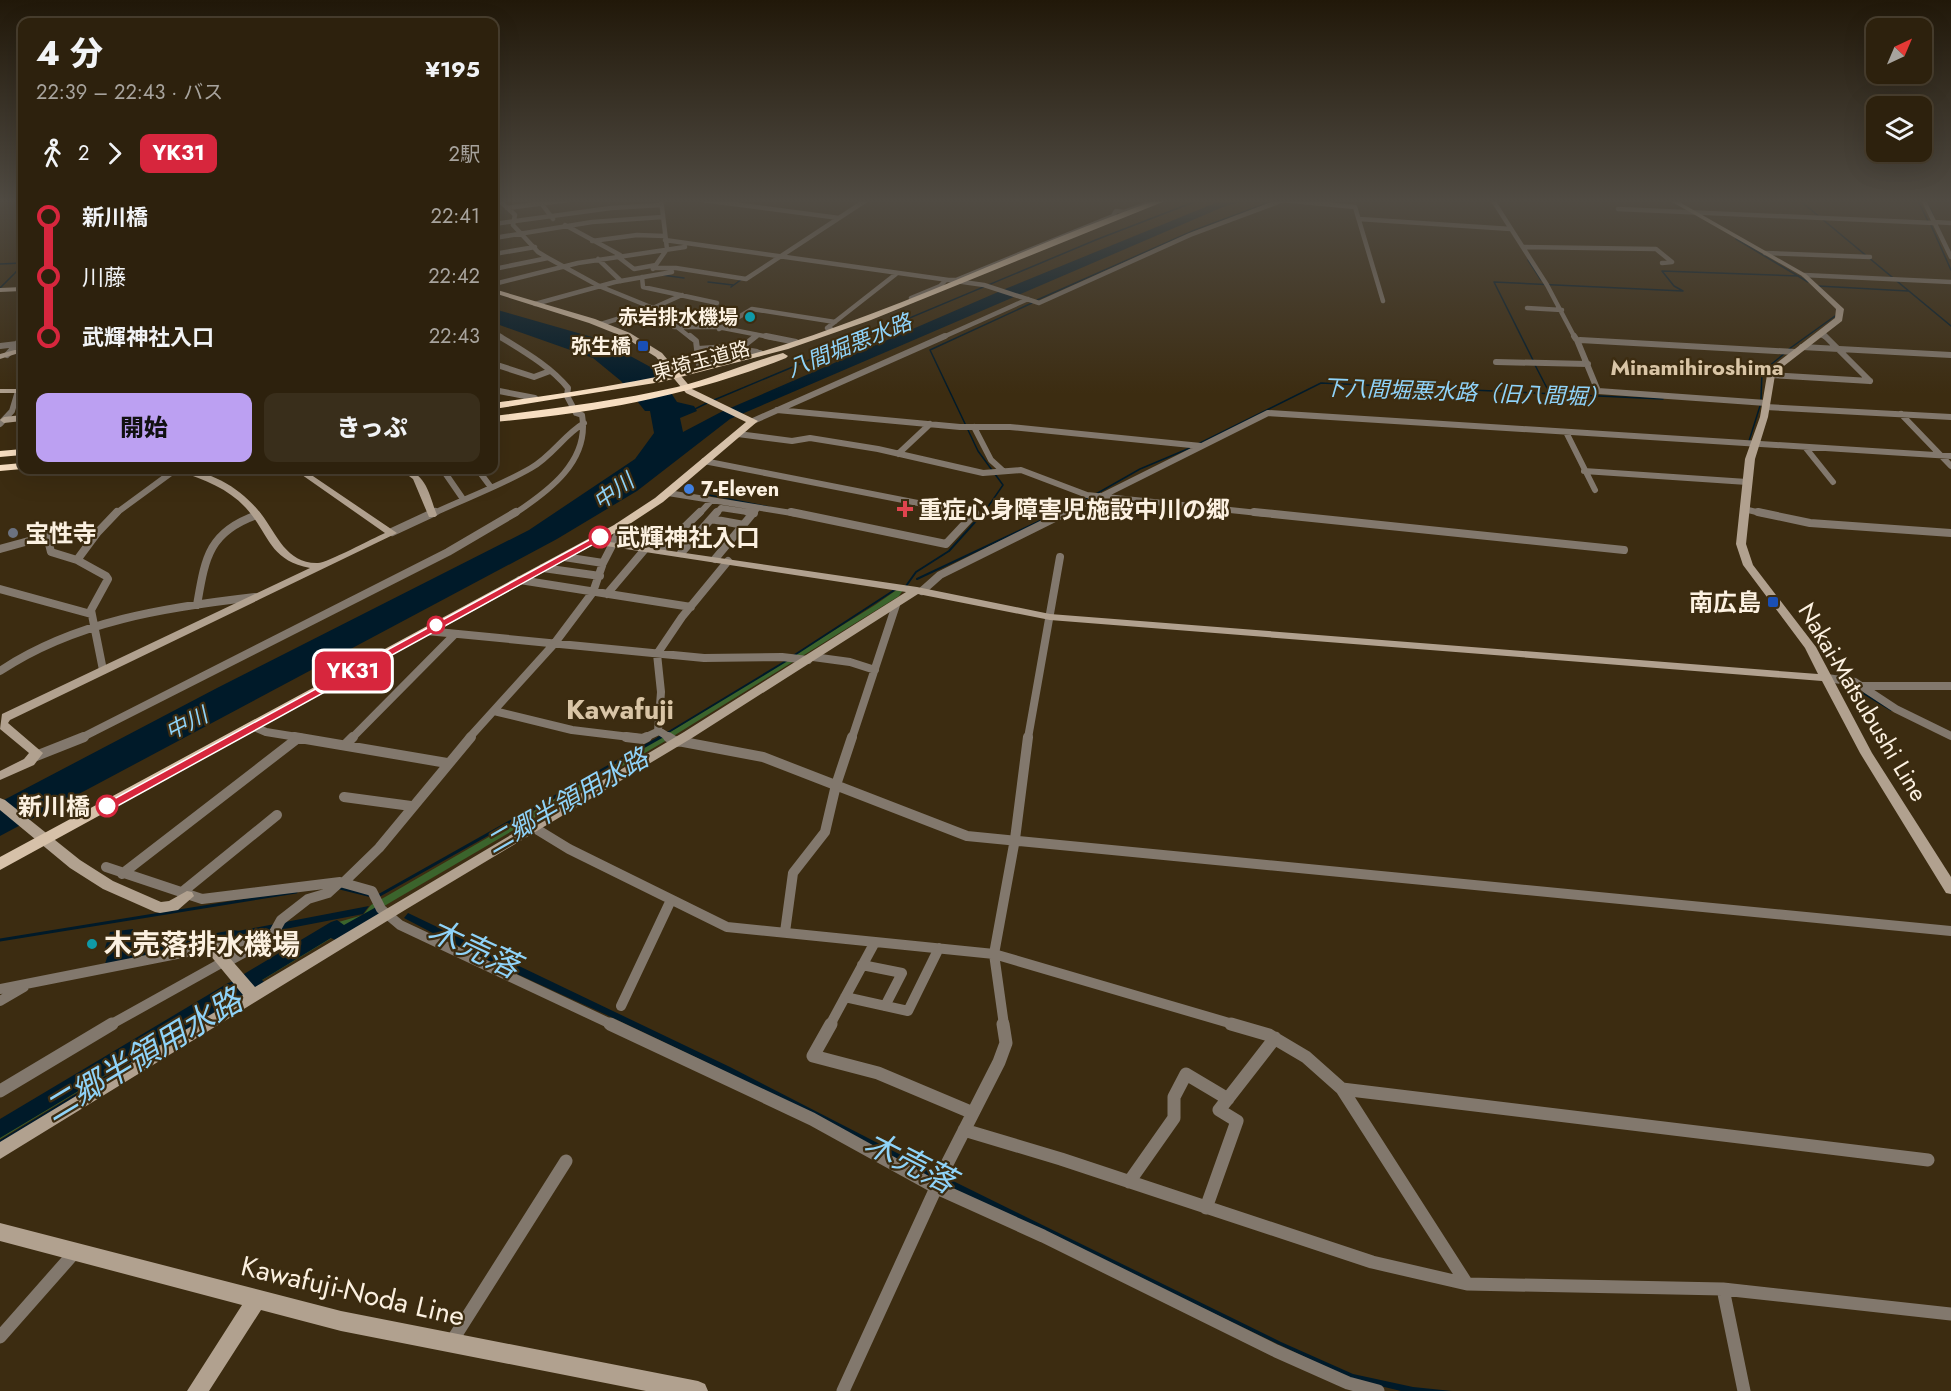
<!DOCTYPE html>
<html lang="ja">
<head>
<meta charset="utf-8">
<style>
	:root { --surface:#2d210d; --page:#392e1b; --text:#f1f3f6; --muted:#a7a39d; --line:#483e2e; --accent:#bca0f2 }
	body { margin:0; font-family:Jost,"Noto Sans JP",sans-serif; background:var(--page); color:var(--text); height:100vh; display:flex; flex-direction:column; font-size:22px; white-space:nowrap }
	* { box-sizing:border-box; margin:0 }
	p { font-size:20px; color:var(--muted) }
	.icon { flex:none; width:33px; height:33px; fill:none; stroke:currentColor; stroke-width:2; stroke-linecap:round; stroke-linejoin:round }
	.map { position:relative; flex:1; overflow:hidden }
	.drawer { position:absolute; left:18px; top:18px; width:480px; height:456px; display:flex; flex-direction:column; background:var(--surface); border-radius:12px; box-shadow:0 6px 24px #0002,0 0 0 2px var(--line) }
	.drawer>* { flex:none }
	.badge { padding:0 12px; border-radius:9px; font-size:21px; line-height:39px }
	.needle { width:39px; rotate:44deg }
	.fabs { position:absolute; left:1866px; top:18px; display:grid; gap:12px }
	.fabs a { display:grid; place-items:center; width:66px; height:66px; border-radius:12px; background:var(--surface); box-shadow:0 6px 24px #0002,0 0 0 2px var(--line); font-size:30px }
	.map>.badge { position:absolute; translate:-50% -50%; box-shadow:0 0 0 3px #fff }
	.legs { display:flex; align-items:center; gap:9px; height:66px; padding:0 18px; font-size:20px }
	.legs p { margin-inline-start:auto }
	.headline { display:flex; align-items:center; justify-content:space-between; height:102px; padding:0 18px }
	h1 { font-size:33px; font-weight:800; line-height:45px }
	.button { display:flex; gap:12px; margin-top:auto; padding:12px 18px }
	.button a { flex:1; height:69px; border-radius:12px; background:var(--accent); color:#111; font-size:24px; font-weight:800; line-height:69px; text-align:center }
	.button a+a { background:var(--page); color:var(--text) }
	ul { padding:0 18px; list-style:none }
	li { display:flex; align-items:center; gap:21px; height:60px; font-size:22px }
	li i { display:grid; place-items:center; width:9px; height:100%; margin:0 8px; background:currentColor }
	li i::after { content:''; width:15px; height:15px; margin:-8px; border:4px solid; border-radius:50%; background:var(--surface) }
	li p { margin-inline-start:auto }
	li:first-child i { background:linear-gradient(#0000 50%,currentColor 0) }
	li:last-child i { background:linear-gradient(currentColor 50%,#0000 0) }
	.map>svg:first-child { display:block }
	.green { fill:#3b642c }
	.water { fill:#001a29 }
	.pier { fill:#3c2c11 }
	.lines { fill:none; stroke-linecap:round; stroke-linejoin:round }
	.stream-far2 { stroke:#001a29; stroke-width:1.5 }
	.stream-far1 { stroke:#001a29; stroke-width:2 }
	.stream { stroke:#001a29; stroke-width:3 }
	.river { fill:#001a29; fill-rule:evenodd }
	.street-far4 { stroke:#82786d; stroke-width:4.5 }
	.street-far3 { stroke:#82786d; stroke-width:6 }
	.street-far2 { stroke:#82786d; stroke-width:8 }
	.street-far1 { stroke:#82786d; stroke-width:10 }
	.street { stroke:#82786d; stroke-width:13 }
	.secondary { fill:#b1a18f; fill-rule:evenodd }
	.primary { fill:#d6c1a9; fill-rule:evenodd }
	.highway { fill:#f7dec1; fill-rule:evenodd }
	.line-1 { fill:#d7263d; stroke:#fff; stroke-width:1.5 }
	.culture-dot { fill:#0f9aa8; stroke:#3c2c11; stroke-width:2 }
	.transit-dot { fill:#1a4fb4; stroke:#3c2c11; stroke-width:2 }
	.shop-dot { fill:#3f7fe0; stroke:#3c2c11; stroke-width:2 }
	.health-dot { fill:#e0444e; stroke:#3c2c11; stroke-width:2 }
	.worship-dot { fill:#6b7280; stroke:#3c2c11; stroke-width:2 }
	.stop-1-dot { fill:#fff; stroke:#d7263d; stroke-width:3 }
	.labels { text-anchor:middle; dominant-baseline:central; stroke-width:4.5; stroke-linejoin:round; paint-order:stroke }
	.far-poi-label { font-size:20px; font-weight:bold; fill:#fcf1e1; stroke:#3c2c11; text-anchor:end }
	.far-street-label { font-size:20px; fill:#fcf1e1; stroke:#3c2c11 }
	.far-water-label { font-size:22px; font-style:italic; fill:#8fd3f9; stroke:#3c2c11 }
	.far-quarter-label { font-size:22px; font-weight:bold; fill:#d9c5a6; stroke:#3c2c11 }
	.poi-label { font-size:24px; font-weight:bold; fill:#fcf1e1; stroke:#3c2c11; text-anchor:start }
	.stop-label { font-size:24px; font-weight:bold; fill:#fcf1e1; stroke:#3c2c11; text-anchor:start }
	.street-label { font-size:24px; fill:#fcf1e1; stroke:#3c2c11 }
	.water-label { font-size:26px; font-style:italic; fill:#8fd3f9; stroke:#3c2c11 }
	.quarter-label { font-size:27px; font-weight:bold; fill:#d9c5a6; stroke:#3c2c11 }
	.near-poi-label { font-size:28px; font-weight:bold; fill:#fcf1e1; stroke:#3c2c11; text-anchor:start }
	.near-street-label { font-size:28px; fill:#fcf1e1; stroke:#3c2c11 }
	.near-water-label { font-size:32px; font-style:italic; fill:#8fd3f9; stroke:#3c2c11 }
</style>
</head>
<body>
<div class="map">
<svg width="1951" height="1391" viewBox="0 0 1951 1391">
	<rect width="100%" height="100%" fill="#3c2c11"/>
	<path class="green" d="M898 589 903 590 899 596 667 740 391 902 0 1139V1120L335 923 363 915 371 905 385 897 662 737 875 605Z"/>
	<path class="water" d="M1225 199H1249L1223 207 730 419 637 491 557 539 0 836V802L217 688 529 530 635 459 654 433 650 411H645L621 381 593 358 494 323V309L599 339 656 370 677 402 694 406 697 411 680 418 683 432 721 412 1005 289Z
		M369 906 363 914 218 942 212 936Z
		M408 913 730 1067 936 1173 932 1180C837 1127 741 1078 643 1032 563 994 482 960 404 918Z
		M133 929 131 951 192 939 195 945 105 964 109 951 105 948 110 932Z
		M178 1032 179 1034 0 1143V1140Z
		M949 1179 1281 1342 1353 1374 1413 1387 1452 1391H1401L1351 1379 946 1185Z"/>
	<path class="pier" d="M664 376 674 392 633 400 621 385Z"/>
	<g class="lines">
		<path class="stream-far2" d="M1798 199 1951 326
			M1917 199 1928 221
			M1926 199 1933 215
			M1930 223 1951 270
			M1736 239 1808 282
			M1528 260 1541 280
			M0 264 22 263
			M15 273 22 265
			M662 275 684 278
			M708 282 733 285
			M1818 286 1908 291
			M731 287 742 279
			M0 288 14 274
			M1037 300 1195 230 1278 199
			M1789 349 1835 316
			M1533 360 1494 282 1683 291 1674 286 1662 271 1799 276
			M1535 365 1549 392
			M648 368 657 366
			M1761 399 1762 372 1785 353
			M714 400 1098 239 1202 199
			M695 409 709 402
			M1749 441 1760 406
			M1198 444 1321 383 1663 399
			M704 494 769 507
			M1096 494 1140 469 1190 448
			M983 514 1003 485 978 451 930 350 1032 303
			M1056 514 1091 497"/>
		<path class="stream-far1" d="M917 579 1059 512
			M906 586 916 572 949 551 984 512
			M793 656 896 589
			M1853 687 1891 710
			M667 733 786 661
			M658 738 662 736"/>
		<path class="stream" d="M340 888 372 896
			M378 896 661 737
			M0 940 296 892"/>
		<path class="river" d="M378 906 384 908 386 912 384 916 345 941 339 942 331 938 262 980 268 986 265 991 171 1047 165 1050 159 1047 157 1044 0 1138V1119L228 983 234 981 240 983 242 987 247 985 241 979 244 974 331 922 337 920 344 925Z
			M233 930 239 931 241 936 239 941 178 954 172 952 170 947 172 942 178 940Z"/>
		<path class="street-far4" d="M498 199 515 215 513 225
			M538 199 553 219
			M695 199 839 218
			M1492 199 1547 285 1575 338
			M1923 199 1951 257
			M1282 200 1355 207 1383 301
			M507 208 576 199
			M1618 209 1934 223
			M1359 219 1511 229
			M1934 222 1951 223
			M494 224 611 208 661 205
			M513 225 538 252 548 258
			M565 225 620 255
			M494 238 592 222 662 217
			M665 240 984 285 1039 303 1190 235 1286 199
			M592 241 637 235 665 236
			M1523 247 1656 249 1672 262 1662 263
			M1765 253 1870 257
			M494 254 535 247
			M617 256 634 269 656 265
			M548 258 599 286 653 308 691 338
			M598 259 621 281
			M654 268H676L746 279 868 199
			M494 269 548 258
			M653 269 667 249 661 199
			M1804 275 1951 282
			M642 277 643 287 717 303
			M494 284 578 263 685 247
			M911 298 940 286 946 280H956L1113 216 1116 211 1124 212 1159 199
			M535 304 615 282 672 272
			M1527 308 1562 310
			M601 324 653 308 682 295
			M674 327H718L774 338
			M719 329 752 309 835 322
			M831 329 827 328 896 274
			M494 333 501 338
			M1819 334 1827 338
			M754 338 757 335
			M941 338 1028 299"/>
		<path class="street-far3" d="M499 336C523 351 550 366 568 388L567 396 576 413 582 415C590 461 549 491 514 514
			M690 336 696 341 699 365 720 363
			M766 336 796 342
			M1574 336 1576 339
			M1825 336 1870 381
			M1577 340 1598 391 1766 403
			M1580 340 1795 352
			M0 346 17 344
			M1802 347 1951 355
			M698 349 728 347 757 352
			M737 351 756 336
			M7 355 22 338
			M732 360 760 353
			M1496 362 1588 364
			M494 364 534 377 550 371
			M1771 375 1870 381
			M494 390 535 398
			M1766 407 1951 417
			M777 410 960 427H1010L1201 446
			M1901 414 1951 466
			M753 421 945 336
			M0 424 12 411 18 391
			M974 427 991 460 1002 470
			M1566 432 1595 490
			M738 434 792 441 810 438 878 449 983 473 1021 470 1087 495 1268 514
			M1805 447 1833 482
			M898 454 930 424
			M704 461 974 514
			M443 470 463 499
			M478 470 490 486
			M1584 471 1747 482
			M668 493 798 514
			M1102 496 1268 413 1951 456
			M1744 509 1765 514
			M115 514 175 470
			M432 514C464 499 500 486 531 468 552 456 564 435 584 423
			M699 514 710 502
			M716 514 721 508 754 513
			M753 514 756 510
			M1064 514 1100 496"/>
		<path class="street-far2" d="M748 512 754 513
			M791 512 946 544 975 513 970 512
			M1254 512 1624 550
			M1758 512 1810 523 1951 533
			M711 519 744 525
			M392 532 435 512
			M0 549 47 536 51 552 77 560 106 576 108 579 91 610 103 670
			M661 550 700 512
			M681 553 717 512
			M564 557 603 563
			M715 559 754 512
			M77 560 97 533 117 512
			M543 568 600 576
			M520 580 691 607
			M0 589 91 614
			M922 591 940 575 1067 512
			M607 594 646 548
			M197 605C205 559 208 532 257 515
			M427 631 704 658 782 657 808 660
			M813 657 850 662 875 670
			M0 671C75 621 167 607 255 597
			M1827 678 1855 682 1896 709 1951 736
			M1861 686H1951
			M494 711 572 730 638 738
			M252 726 266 732 303 738
			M658 731 661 692 657 654 682 617 728 561
			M81 738 448 552 516 512
			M352 738 455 634
			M469 738 554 644 593 592 603 563 620 530 618 527
			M644 738 659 731 670 738
			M852 738 896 605
			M1028 738 1060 557"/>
		<path class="street-far1" d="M294 737 447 763
			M626 737 643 739 647 737
			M668 737 676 742
			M678 741 763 757 967 836 1951 931
			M345 745 353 737
			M36 756 84 737
			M344 797 411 806
			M533 827 569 849 727 927 994 954 1236 1025
			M106 867 202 899 340 882 372 891 381 909 400 925 613 1025
			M122 874 298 738
			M344 882 379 848 471 737
			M181 893 277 815
			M785 932 793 873 825 832 836 785 852 737
			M225 963 271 938 281 920 308 899 328 893 340 882
			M862 965 902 973 885 1006
			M0 989 273 935
			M845 997 908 1011 939 948
			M0 1001 24 987
			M621 1006 671 900
			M110 1025 223 962
			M830 1025 875 942
			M1004 1025 994 954 1015 839 1028 737"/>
		<path class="street" d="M610 1024 812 1119 937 1188 1043 1236 1276 1351 1348 1383 1378 1391
			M831 1024 813 1056 878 1073 973 1113
			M1231 1024 1269 1035 1306 1057 1342 1089 1467 1284
			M1342 1089 1928 1160
			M0 1091 112 1024
			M964 1130 1061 1159 1372 1262 1467 1284 1723 1289 1951 1314
			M1129 1182 1174 1118V1097L1186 1074 1228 1099
			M1206 1208 1237 1121 1219 1110 1275 1038
			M1723 1289 1744 1391
			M0 1337 75 1252
			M452 1341 566 1161
			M843 1391 947 1164 999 1062 1006 1043 1003 1024"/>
		<path class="secondary" d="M1667 199H1674L1806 274 1844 309 1842 321 1780 369 1775 375 1768 417 1755 459 1746 544 1753 565 1816 647 1872 753 1951 877V894L1946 893 1860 753 1822 681 1050 620 918 594 692 738 405 910 0 1159V1142L243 995 205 949 202 945 205 941 210 939 215 941 255 987 684 732 906 592 593 544 589 543V539L917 587 1050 614 1818 674 1805 648 1743 565 1736 544 1745 459 1760 417 1767 375 1774 365 1835 318 1836 309 1802 276Z
			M22 287V291L0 292V288Z
			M22 348V352L0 359V354Z
			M0 389H22V393H0Z
			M22 415V421L4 423 0 420 4 417Z
			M180 470C212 470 243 490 262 515 277 535 287 564 318 563 327 563 373 538 385 533L295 470H304L397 533 10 720 8 723 43 753 34 765 0 780V771L24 759 29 753 0 729 2 714 310 568C268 560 270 534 245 507 228 489 204 479 181 472Z
			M401 470C426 470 429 495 437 515L435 517H429L413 479Z
			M0 798 5 800 80 860 113 881 161 902 169 901 187 891 192 892 194 896 178 910 160 913 155 912 103 889 70 868 0 810Z
			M0 1223 341 1311 698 1381 705 1384 708 1391H646L341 1331 261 1310 209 1391H187L242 1305 0 1241Z"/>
		<path class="primary" d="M494 289 595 319 630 333 662 353 692 389 758 421 663 502 622 529 0 870V857L614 525 655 498 746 422 686 393 656 357 624 337 589 323 494 293Z"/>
		<path class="highway" d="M1159 199H1170L871 320 788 349 661 382 494 409V403C591 390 689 375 783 345 911 304 1032 244 1159 199Z
			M783 353 788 356 786 358C693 395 593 414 494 422V416C555 408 617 401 677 387 714 378 747 363 783 353Z
			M22 449V455L0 457V451Z
			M22 463V469L0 471V465Z"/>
	</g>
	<linearGradient id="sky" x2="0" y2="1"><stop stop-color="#211809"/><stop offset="0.51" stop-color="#504b43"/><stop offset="1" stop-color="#504b43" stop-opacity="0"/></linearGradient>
	<rect width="1951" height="394" fill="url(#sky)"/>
	<path class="line-1" d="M600 534 605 537 603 539 112 809H102L101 806Z"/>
	<g class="culture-dot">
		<circle cx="750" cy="317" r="6"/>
		<circle cx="92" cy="944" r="6"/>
	</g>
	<g class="transit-dot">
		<rect x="637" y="340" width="12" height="12" rx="3"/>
		<rect x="1767" y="596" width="12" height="12" rx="3"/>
	</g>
	<circle class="shop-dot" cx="689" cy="489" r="6"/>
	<path class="health-dot" d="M902 500h6v6h6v6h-6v6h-6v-6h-6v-6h6z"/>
	<circle class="worship-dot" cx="13" cy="533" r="6"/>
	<g class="stop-1-dot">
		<circle cx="600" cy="537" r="10"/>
		<circle cx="436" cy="625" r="8"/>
		<circle cx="107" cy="806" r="10"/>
	</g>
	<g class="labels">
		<g class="far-poi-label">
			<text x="738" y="317">赤岩排水機場</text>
			<text x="631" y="346">弥生橋</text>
			<text x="701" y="489" text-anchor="start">7-Eleven</text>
		</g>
		<g class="far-street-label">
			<text transform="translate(701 361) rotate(-15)">東埼玉道路</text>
		</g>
		<g class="far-water-label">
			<text transform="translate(849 345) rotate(-22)">八間堀悪水路</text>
			<text transform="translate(1466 392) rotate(2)">下八間堀悪水路（旧八間堀）</text>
			<text transform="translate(613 491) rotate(-36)">中川</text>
			<text transform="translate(186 723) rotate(-27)">中川</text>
		</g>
		<g class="far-quarter-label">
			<text x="1697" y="367">Minamihiroshima</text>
		</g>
		<g class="poi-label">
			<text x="918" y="509">重症心身障害児施設中川の郷</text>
			<text x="25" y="533">宝性寺</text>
			<text x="1761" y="602" text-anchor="end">南広島</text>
		</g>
		<g class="stop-label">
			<text x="616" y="537">武輝神社入口</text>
			<text x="90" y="806" text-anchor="end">新川橋</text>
		</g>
		<g class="street-label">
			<text transform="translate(1863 702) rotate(59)">Nakai-Matsubushi Line</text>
		</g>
		<g class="water-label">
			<text transform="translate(567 801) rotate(-30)">二郷半領用水路</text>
		</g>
		<g class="quarter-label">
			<text x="620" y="709">Kawafuji</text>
		</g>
		<g class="near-poi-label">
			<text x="104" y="944">木売落排水機場</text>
		</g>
		<g class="near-street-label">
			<text transform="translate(353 1291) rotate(13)">Kawafuji-Noda Line</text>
		</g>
		<g class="near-water-label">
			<text transform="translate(474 948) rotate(25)">木売落</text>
			<text transform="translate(143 1055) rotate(-31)">二郷半領用水路</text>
			<text transform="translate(910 1162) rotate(27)">木売落</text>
		</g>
	</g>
</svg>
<div class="fabs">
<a><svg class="needle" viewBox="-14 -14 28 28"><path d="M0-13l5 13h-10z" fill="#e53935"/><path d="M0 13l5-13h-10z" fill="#a7a39d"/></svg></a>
<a><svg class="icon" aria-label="layers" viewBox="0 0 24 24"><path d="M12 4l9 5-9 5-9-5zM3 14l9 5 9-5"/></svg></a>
</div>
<b class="badge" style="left:353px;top:671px;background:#d7263d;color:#fff">YK31</b>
<section class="drawer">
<div class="headline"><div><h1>4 分</h1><p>22:39 – 22:43 · バス</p></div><b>¥195</b></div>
<div class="legs"><svg class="icon" aria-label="walk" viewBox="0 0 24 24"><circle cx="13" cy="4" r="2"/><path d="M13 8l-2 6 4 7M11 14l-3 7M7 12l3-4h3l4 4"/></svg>2<svg class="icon" aria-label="forward" viewBox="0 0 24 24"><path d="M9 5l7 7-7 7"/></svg><b class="badge" style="background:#d7263d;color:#fff">YK31</b><p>2駅</p></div>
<ul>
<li><i style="color:#d7263d"></i><b>新川橋</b><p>22:41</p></li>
<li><i style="color:#d7263d"></i><span>川藤</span><p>22:42</p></li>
<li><i style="color:#d7263d"></i><b>武輝神社入口</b><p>22:43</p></li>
</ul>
<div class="button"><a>開始</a><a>きっぷ</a></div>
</section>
</div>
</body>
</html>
